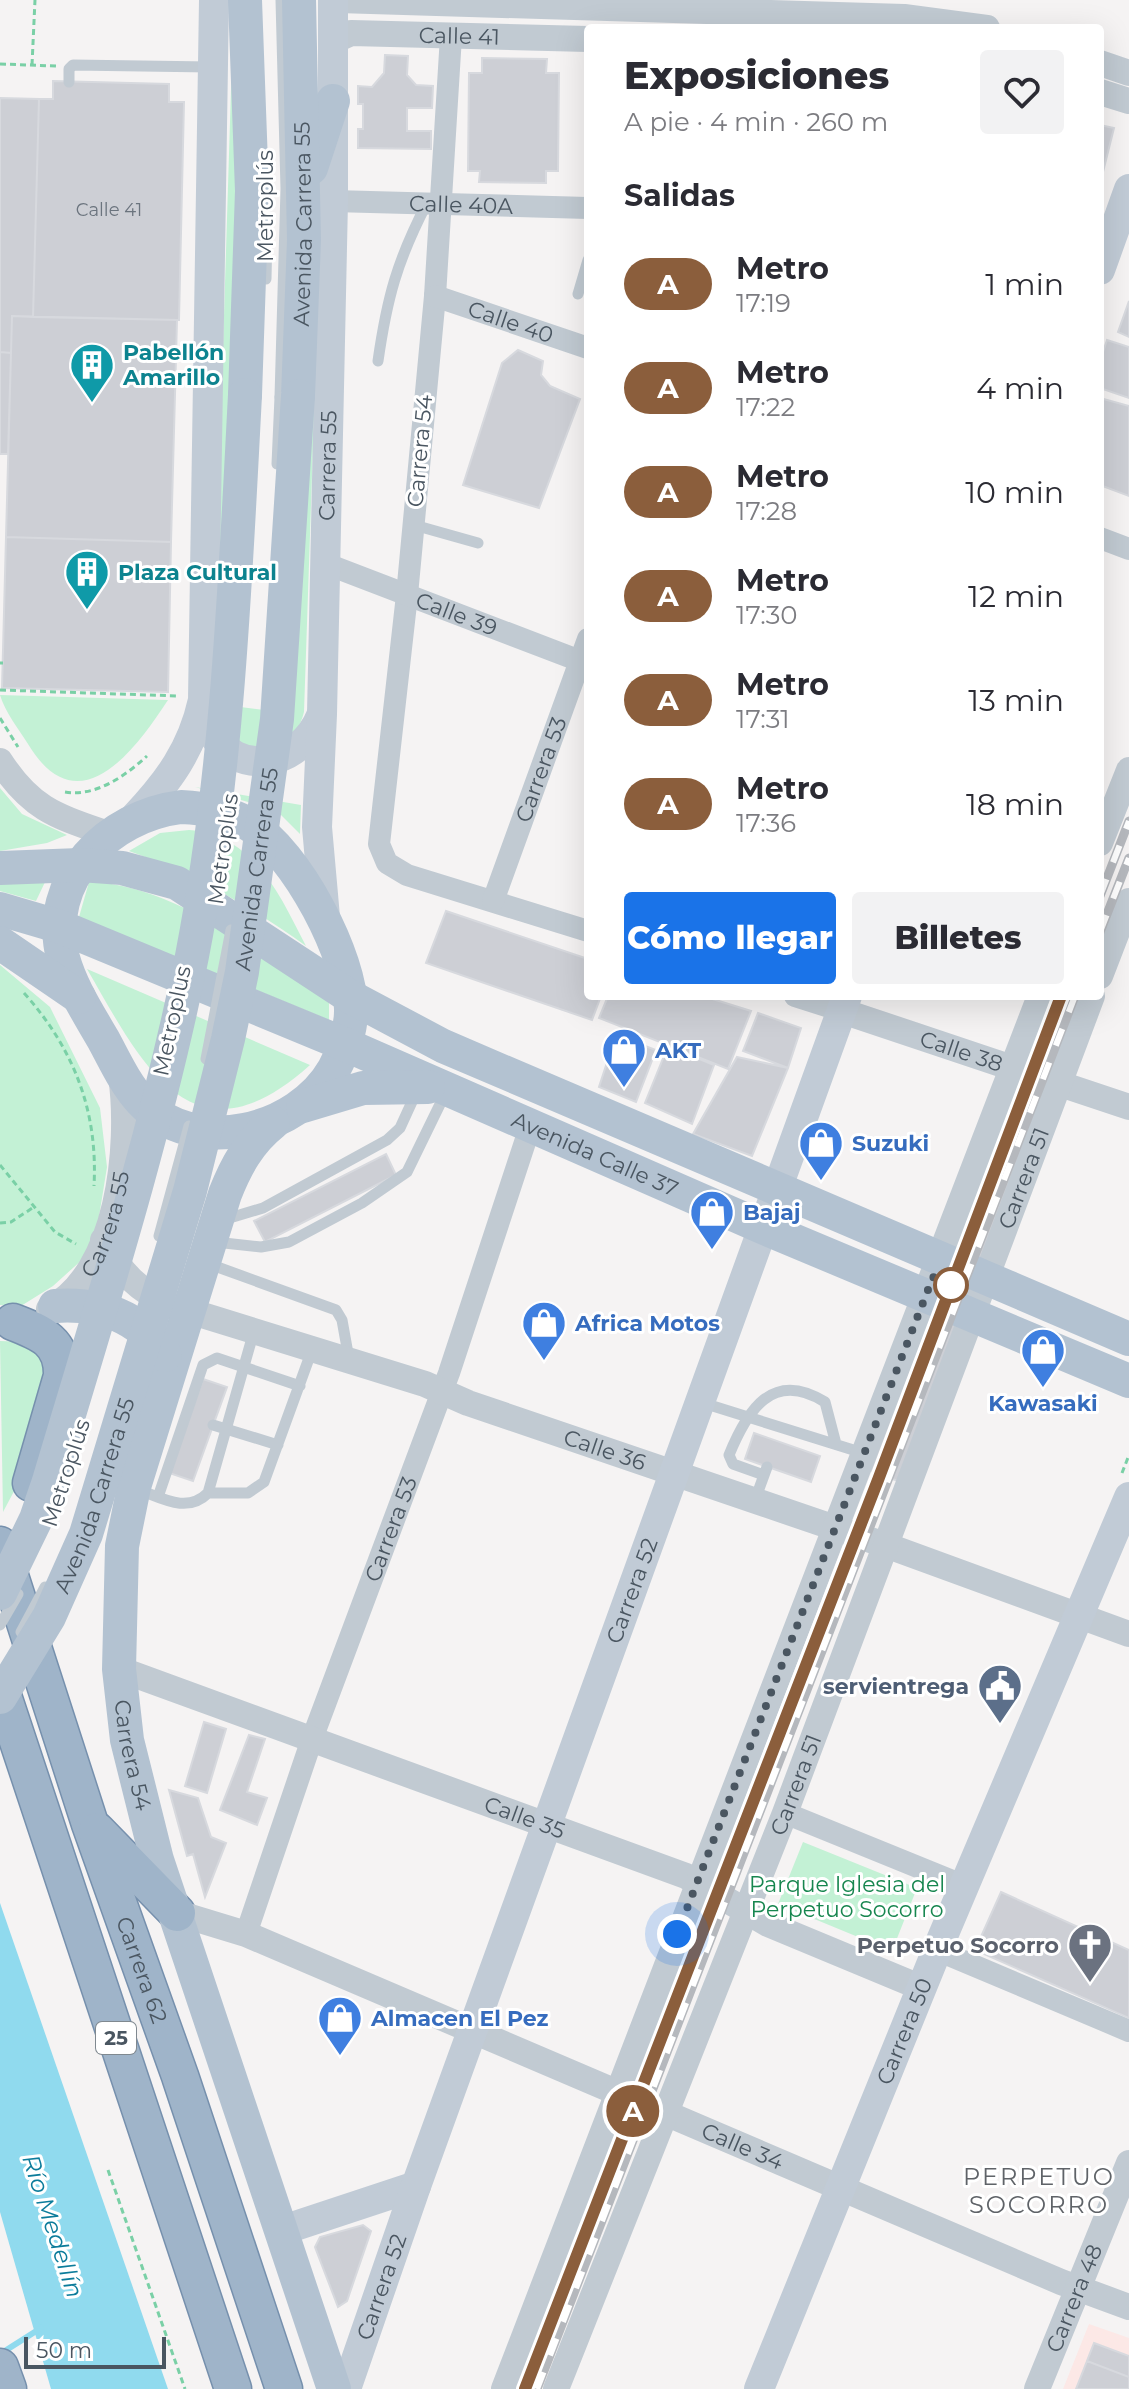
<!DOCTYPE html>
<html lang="es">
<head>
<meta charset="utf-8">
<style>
	:root { --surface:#fff; --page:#f2f2f3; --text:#2b2b33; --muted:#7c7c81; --accent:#1a73e8 }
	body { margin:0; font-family:Montserrat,sans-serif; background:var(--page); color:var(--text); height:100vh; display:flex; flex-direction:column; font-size:30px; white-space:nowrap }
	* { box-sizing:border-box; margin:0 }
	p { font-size:26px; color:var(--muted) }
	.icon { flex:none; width:44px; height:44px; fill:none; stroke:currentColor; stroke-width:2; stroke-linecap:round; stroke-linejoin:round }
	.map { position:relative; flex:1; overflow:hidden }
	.details { position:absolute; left:584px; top:24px; width:520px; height:976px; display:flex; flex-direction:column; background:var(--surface); border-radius:8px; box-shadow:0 8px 32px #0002 }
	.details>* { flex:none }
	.badge { padding:0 16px; border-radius:26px; font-size:28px; line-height:52px }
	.scale { position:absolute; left:24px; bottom:20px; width:142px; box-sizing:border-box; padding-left:8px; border:4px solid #4a5661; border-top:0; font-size:22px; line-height:28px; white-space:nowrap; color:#4a5661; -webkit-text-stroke:6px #fff; paint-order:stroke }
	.you { position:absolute; width:40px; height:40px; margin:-20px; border:6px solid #fff; border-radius:50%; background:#1a73e8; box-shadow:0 0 0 12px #1a73e833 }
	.map>.badge { position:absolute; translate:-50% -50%; box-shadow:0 0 0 4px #fff }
	h2 { padding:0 40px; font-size:30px; line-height:72px }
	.round { display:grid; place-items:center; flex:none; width:84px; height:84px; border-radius:8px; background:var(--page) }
	.head { display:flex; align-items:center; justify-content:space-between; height:136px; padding:0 40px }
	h1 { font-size:38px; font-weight:800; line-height:60px }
	.action { display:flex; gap:16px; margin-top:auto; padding:16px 40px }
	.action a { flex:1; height:92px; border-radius:8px; background:var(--accent); color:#fff; font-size:32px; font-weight:800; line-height:92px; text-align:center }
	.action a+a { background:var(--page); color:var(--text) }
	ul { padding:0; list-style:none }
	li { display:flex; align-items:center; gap:24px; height:104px; padding:0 40px }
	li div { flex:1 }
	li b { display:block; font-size:30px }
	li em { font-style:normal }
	li .badge { min-width:88px; font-weight:700; text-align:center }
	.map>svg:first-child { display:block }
	.medical { fill:#fce8e6 }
	.green { fill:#c3f1d5 }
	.water { fill:#90daee }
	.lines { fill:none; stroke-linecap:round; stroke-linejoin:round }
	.stream { stroke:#90daee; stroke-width:6 }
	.building { fill:#cdcfd5; stroke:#d7d9de; stroke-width:2 }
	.trunk-casing { stroke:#7690ad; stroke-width:39 }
	.path { stroke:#7ad0a6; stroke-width:3; stroke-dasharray:6 4; stroke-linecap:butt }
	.service { stroke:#c1cad2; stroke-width:11 }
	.minor { stroke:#c1cad2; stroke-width:22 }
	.tertiary { stroke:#c1cad2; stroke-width:26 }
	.secondary { stroke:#c1cbd6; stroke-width:30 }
	.primary { stroke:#b3c2d1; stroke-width:34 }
	.trunk { stroke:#9fb4c9; stroke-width:36 }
	.rail-casing { stroke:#b5b8bd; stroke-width:9 }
	.rail { stroke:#fff; stroke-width:6; stroke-dasharray:18; stroke-linecap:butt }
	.service-bridge { stroke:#c1cad2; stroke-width:11 }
	.primary-bridge { stroke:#b3c2d1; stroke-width:34 }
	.line-casing { stroke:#fff; stroke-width:18 }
	.line { stroke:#8b5e3c; stroke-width:12 }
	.walk { stroke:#4a5661; stroke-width:8; stroke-dasharray:0 14.4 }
	.stop-dot { fill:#fff; stroke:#8b5e3c; stroke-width:4 }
	.labels { text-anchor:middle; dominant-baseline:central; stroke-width:6; stroke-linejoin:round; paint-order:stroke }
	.number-label { font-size:18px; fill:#6b747e }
	.shield { fill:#fff; stroke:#808990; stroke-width:2 }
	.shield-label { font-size:20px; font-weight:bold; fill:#4a5661 }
	.street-label { font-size:22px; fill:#4a5661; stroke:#fff }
	.culture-label { font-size:22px; font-weight:bold; fill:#0d838f; stroke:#fff; text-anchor:start }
	.shop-label { font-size:22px; font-weight:bold; fill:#366cbe; stroke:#fff; text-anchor:start }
	.service-label { font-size:22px; font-weight:bold; fill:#4e5e75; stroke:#fff; text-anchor:end }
	.park-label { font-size:22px; fill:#17864f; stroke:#fff }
	.worship-label { font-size:22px; font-weight:bold; fill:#5b616d; stroke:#fff; text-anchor:end }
	.neighbourhood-label { font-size:24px; letter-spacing:2px; fill:#5f6368; stroke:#fff }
	.water-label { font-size:24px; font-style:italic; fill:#0c7c9b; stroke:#fff }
</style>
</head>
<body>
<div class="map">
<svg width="1129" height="2389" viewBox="0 0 1129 2389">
	<rect width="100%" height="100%" fill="#f5f3f3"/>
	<path class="medical" d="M1089 2324 1129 2338V2389H1063Z"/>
	<path class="green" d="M232 57 241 182 217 704 289 713C306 536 304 357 322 180L304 712C288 775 221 754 212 704Z
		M0 695 168 700C134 752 78 827 28 744 18 728 5 712 0 695Z
		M195 787 301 805 300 834 276 810Z
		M0 788 22 814 67 835 47 843 0 851Z
		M189 830C255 836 279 894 306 946 250 906 194 874 129 851L160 833Z
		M46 880 36 901 0 891V882Z
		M89 882C173 884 259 953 329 996V1020L79 917Z
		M0 965 50 1007 100 1108 107 1167 97 1229 84 1258 53 1286 21 1306 0 1305Z
		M87 969 310 1065C192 1171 142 1064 87 969Z
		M0 1341 28 1342 48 1364 20 1480 3 1512Z
		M803 1842 917 1888 892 1951 778 1904Z"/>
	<path class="water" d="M0 1903 168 2389H51L0 2212Z"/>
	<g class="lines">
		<path class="stream" d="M0 2354 41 2328"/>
	</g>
	<path class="building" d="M385 55 408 56 407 75 416 85 433 86 432 108H407V131H431V149L358 148V129H363V104H358V86L372 87 384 73Z
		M588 57V192H585Z
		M482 58 547 59 546 73H559L558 171H546V183L479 182 480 171H468L469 73H482Z
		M53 81 169 84V102H184L179 320 33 317 39 99H53Z
		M0 98 39 99 33 317 12 316 11 353 0 352Z
		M1100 125 1114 128 1100 184Z
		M1129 301V337L1118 332Z
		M12 316 177 320 171 542 6 537Z
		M1107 340 1129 347V398L1100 388V361Z
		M518 350 543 361 541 375 550 386 580 399 539 508 463 485 502 363Z
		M0 352 11 353 8 454H0Z
		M1100 398 1129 406V496L1100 485Z
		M6 537 171 542 168 692 2 688Z
		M446 911 588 959V996H601L592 1020 426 963Z
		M608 996H703L751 1011 728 1069 599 1018Z
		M758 1013 801 1028 788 1068 743 1051Z
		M616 1035 656 1050 636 1102 599 1087Z
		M668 1046 714 1065 692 1124 645 1103Z
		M737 1057 788 1068 752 1156 693 1134Z
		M1007 1090 1048 1105 906 1484 865 1469Z
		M386 1154 396 1175 265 1242 254 1221Z
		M203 1379 227 1387 193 1481 169 1473Z
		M754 1433 820 1456 811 1482 745 1459Z
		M204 1722 226 1729 207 1793 185 1786Z
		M249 1735 265 1739 247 1792 267 1798 257 1825 220 1810Z
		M169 1790 198 1798 211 1837 226 1843 205 1897 193 1854 187 1856Z
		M1001 1892 1129 1950V2018L975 1950Z
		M363 2225 371 2231 347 2301 338 2307 315 2247 320 2237Z
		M1094 2343 1129 2356V2377L1087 2361Z
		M1087 2361 1129 2377V2389H1076Z"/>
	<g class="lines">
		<g class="trunk-casing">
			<g id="trunk">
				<path d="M13 1322C42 1333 63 1342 62 1376L31 1483"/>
				<path id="s20" d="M0 1545 90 1824 180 2076 284 2389"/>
				<path d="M0 1687 233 2389"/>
				<path d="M97 1831 177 1913"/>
				<path d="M0 2367 8 2389"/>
			</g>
		</g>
		<path class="path" d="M0 64 56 66
			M32 65 35 0
			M0 663H3
			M0 690 179 696
			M0 718 18 747
			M65 792C96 797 125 776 147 756
			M24 993C74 1049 98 1111 94 1186
			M0 1165 55 1232 76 1244
			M0 1223 11 1222 34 1207
			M973 1242 984 1212
			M922 1379 940 1330
			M1122 1473 1129 1455
			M108 2170 185 2389"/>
		<path class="service" d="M69 82V69L73 65 210 67
			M266 279 267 232
			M578 294 588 260
			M378 361C387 298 397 261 427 203
			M280 397 286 189 281 0
			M414 525 478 543
			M223 1220 263 1208 387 1140 400 1128 416 1093
			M215 1242 261 1247 289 1242 362 1203 407 1172 445 1094
			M209 1264 336 1310 342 1320 349 1359
			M700 1402 863 1453
			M213 1425 278 1445
			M764 1475 733 1464 729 1455C747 1411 772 1369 825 1402L836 1444
			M137 1489C162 1498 187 1514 208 1493L254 1331
			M208 1493H248L264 1482 312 1350
			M158 1497 203 1365 217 1358 300 1386
			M755 1500 767 1467"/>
		<g class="minor">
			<path d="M451 36 435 296 407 595 379 844 387 863 407 875 588 931"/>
			<path id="s1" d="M333 201 588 208"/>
			<path id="s2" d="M435 296 588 348"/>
			<path d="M1100 538 1129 549"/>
			<path id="s3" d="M324 563 588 664"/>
			<path id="s4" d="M493 901 588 639"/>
			<path d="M795 996 842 1011"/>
			<path d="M785 1813 967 1887"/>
			<path id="s5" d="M246 1934 312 1739 449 1373 531 1124"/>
			<path d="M937 1950 1129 2031"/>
		</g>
		<g class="tertiary">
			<path d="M338 0 904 17 987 28"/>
			<path id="s6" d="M333 41 351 33 588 39"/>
			<path d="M1100 63 1129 73"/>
			<path d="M1100 92 1129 101"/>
			<path d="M0 761C31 809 56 816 108 834"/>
			<path d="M1100 843 1129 770"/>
			<path d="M1100 976 1129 901"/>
			<path id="s7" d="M842 1011 1129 1107"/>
			<path id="s8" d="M103 1240C120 1272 139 1292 173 1306L425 1384 468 1403 888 1546 1129 1634"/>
			<path id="s9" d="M49 1309C119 1273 131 1145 121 1076"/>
			<path id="s10" d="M119 1669 686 1876 768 1924 922 1988"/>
			<path id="s11" d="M177 1913 246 1934 1061 2282 1129 2307"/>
			<path d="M504 2389 1040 996"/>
			<path id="s12" d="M556 2389 785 1813 1092 996"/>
			<path id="s13" d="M1037 2389 1129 2163"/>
		</g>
		<g class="secondary">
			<path d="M1100 270 1129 189"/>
			<path d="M210 729C237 781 301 765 321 716"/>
			<path d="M134 818C168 782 192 750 203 700L214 0"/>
			<path id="s14" d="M325 917 317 827 322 714 333 201V0"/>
			<path d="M283 2230 416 2186"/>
			<path id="s15" d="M346 2389 416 2186 847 996"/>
			<path id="s16" d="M759 2389 937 1950 1129 1497"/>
		</g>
		<g class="primary">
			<path d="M245 0 252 191 245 395"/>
			<path d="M311 168 333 101"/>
			<path id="s17" d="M298 396 304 240 299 0"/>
			<path d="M181 807C205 808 229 812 250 825 296 852 352 958 351 1011 351 1030 343 1052 334 1069 298 1132 195 1158 141 1101 125 1084 114 1059 103 1039 88 1013 71 987 63 958 43 879 109 816 181 807Z"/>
			<path d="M0 868 80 865 122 868 177 883 349 996 443 1046 1129 1339"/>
			<path id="s18" d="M0 909 61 927 344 1044 762 1227 1129 1381"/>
			<path d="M0 943 79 997"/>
			<path d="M303 1106 363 1088 428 1087"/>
			<path id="s19" d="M273 1123C249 1142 236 1166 225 1194L134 1487 122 1546 119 1669 127 1740 157 1860 334 2389"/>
			<path d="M55 1306C101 1303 139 1316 165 1355"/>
		</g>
		<use href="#trunk" class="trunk"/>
		<g class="rail-casing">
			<path id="rail" d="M1100 896 1129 821
				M1100 932 1129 858
				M851 1549 1061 996
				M537 2389 1075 996"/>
		</g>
		<use href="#rail" class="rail"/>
		<path class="service-bridge" d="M277 464 280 397
			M206 1059 231 930
			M159 1236 189 1126
			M0 1625 18 1594
			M21 1632 45 1587"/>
		<g class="primary-bridge">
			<path d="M0 1593 36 1519 49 1481C101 1307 156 1134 192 956 228 771 235 583 245 395"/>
			<path id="s21" d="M0 1697 49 1617 86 1534 190 1191 228 1039 242 972 277 719 298 396"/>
		</g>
	</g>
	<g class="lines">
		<g class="line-casing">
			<path id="line" d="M525 2389 878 1480 1061 996"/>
		</g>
		<use href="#line" class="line"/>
		<path class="walk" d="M677 1934 933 1277 951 1285"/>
	</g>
	<defs>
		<g id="building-pin" transform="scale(2.3)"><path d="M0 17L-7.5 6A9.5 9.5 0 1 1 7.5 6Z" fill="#0f9aa8" stroke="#fff"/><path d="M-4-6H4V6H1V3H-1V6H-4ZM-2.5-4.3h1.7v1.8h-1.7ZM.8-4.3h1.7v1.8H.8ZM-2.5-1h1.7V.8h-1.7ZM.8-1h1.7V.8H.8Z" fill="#fff"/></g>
		<g id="shop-pin" transform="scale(2.3)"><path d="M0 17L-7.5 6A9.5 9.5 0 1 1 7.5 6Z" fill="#3f7fe0" stroke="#fff"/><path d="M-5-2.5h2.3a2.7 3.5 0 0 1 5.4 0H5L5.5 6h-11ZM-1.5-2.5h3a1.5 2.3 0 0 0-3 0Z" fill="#fff"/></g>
		<g id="civic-pin" transform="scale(2.3)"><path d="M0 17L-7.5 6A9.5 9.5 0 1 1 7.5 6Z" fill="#5c6f8a" stroke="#fff"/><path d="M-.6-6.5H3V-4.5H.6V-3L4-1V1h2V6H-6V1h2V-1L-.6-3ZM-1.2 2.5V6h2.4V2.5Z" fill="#fff"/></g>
		<g id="church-pin" transform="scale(2.3)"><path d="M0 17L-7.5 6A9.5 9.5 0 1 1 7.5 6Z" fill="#6b7280" stroke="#fff"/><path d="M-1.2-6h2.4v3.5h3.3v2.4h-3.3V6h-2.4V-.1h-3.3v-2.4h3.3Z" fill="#fff"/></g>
	</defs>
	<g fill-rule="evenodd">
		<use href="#building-pin" x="92" y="365"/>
		<use href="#building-pin" x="87" y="572"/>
		<use href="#shop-pin" x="624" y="1050"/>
		<use href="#shop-pin" x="821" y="1143"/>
		<use href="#shop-pin" x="712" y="1212"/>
		<use href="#shop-pin" x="544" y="1323"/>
		<use href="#shop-pin" x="1043" y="1350"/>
		<use href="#civic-pin" x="1000" y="1686"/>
		<use href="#church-pin" x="1090" y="1945"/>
		<use href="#shop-pin" x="340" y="2018"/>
	</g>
	<circle class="stop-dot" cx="951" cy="1285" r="16"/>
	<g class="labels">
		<g class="number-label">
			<text x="109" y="210">Calle 41</text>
		</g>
		<rect class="shield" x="96" y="2022" width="40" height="32" rx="6"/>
		<g class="shield-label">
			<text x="116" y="2038">25</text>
		</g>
		<g class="street-label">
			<text stroke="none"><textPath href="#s6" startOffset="128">Calle 41</textPath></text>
			<text stroke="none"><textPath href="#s1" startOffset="128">Calle 40A</textPath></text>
			<text transform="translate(265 206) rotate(-90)">Metroplús</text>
			<text stroke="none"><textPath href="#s17" startOffset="172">Avenida Carrera 55</textPath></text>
			<text stroke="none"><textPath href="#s2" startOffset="80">Calle 40</textPath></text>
			<text transform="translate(420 451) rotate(-85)">Carrera 54</text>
			<text stroke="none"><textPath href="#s14" startOffset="452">Carrera 55</textPath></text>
			<text stroke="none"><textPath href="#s3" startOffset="142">Calle 39</textPath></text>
			<text stroke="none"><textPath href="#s4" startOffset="140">Carrera 53</textPath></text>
			<text transform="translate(223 849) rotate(-82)">Metroplús</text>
			<text stroke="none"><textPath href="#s21" startOffset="872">Avenida Carrera 55</textPath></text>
			<text transform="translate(172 1021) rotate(-78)">Metroplus</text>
			<text stroke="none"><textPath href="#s7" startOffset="126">Calle 38</textPath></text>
			<text stroke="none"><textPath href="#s18" startOffset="644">Avenida Calle 37</textPath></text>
			<text stroke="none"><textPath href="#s12" startOffset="1298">Carrera 51</textPath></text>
			<text stroke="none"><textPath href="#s9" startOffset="106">Carrera 55</textPath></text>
			<text stroke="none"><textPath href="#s8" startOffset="554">Calle 36</textPath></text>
			<text transform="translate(66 1473) rotate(-72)">Metroplús</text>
			<text stroke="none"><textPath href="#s21" startOffset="224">Avenida Carrera 55</textPath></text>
			<text stroke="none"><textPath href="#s5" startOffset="430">Carrera 53</textPath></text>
			<text stroke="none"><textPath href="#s15" startOffset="848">Carrera 52</textPath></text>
			<text stroke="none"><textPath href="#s19" startOffset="664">Carrera 54</textPath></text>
			<text stroke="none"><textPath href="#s12" startOffset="650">Carrera 51</textPath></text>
			<text stroke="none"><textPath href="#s10" startOffset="432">Calle 35</textPath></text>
			<text stroke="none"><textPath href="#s20" startOffset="448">Carrera 62</textPath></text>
			<text stroke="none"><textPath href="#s16" startOffset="386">Carrera 50</textPath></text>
			<text stroke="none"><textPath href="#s11" startOffset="612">Calle 34</textPath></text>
			<text stroke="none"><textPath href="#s15" startOffset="108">Carrera 52</textPath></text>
			<text stroke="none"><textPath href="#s13" startOffset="98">Carrera 48</textPath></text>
		</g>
		<g class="culture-label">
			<text x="123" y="352">Pabellón<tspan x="123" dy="25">Amarillo</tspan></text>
			<text x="118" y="572">Plaza Cultural</text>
		</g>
		<g class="shop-label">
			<text x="655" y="1050">AKT</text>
			<text x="852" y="1143">Suzuki</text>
			<text x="743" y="1212">Bajaj</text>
			<text x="575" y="1323">Africa Motos</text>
			<text x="1043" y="1403" text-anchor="middle">Kawasaki</text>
			<text x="371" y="2018">Almacen El Pez</text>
		</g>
		<g class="service-label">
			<text x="969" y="1686">servientrega</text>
		</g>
		<g class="park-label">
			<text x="847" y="1884">Parque Iglesia del<tspan x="847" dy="25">Perpetuo Socorro</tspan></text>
		</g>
		<g class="worship-label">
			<text x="1059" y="1945">Perpetuo Socorro</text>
		</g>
		<g class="neighbourhood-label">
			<text x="1039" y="2176">PERPETUO<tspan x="1039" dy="28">SOCORRO</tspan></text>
		</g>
		<g class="water-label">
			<text transform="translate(53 2226) rotate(72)">Río Medellín</text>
		</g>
	</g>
</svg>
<div class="scale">50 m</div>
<div class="you" style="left:677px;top:1934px"></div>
<b class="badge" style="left:633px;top:2111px;background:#8b5e3c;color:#fff">A</b>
<section class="details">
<div class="head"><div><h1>Exposiciones</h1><p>A pie · 4 min · 260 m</p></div><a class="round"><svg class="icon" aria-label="heart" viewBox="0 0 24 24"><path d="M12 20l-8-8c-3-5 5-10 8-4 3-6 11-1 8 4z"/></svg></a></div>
<h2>Salidas</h2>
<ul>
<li><span class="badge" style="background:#8b5e3c;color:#fff">A</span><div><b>Metro</b><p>17:19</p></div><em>1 min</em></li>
<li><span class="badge" style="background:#8b5e3c;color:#fff">A</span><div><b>Metro</b><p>17:22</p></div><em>4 min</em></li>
<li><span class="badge" style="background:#8b5e3c;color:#fff">A</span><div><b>Metro</b><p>17:28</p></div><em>10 min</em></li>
<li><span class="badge" style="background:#8b5e3c;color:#fff">A</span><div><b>Metro</b><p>17:30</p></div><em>12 min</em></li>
<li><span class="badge" style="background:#8b5e3c;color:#fff">A</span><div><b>Metro</b><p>17:31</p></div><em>13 min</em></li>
<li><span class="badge" style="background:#8b5e3c;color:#fff">A</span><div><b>Metro</b><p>17:36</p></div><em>18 min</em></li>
</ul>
<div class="action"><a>Cómo llegar</a><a>Billetes</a></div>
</section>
</div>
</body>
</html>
